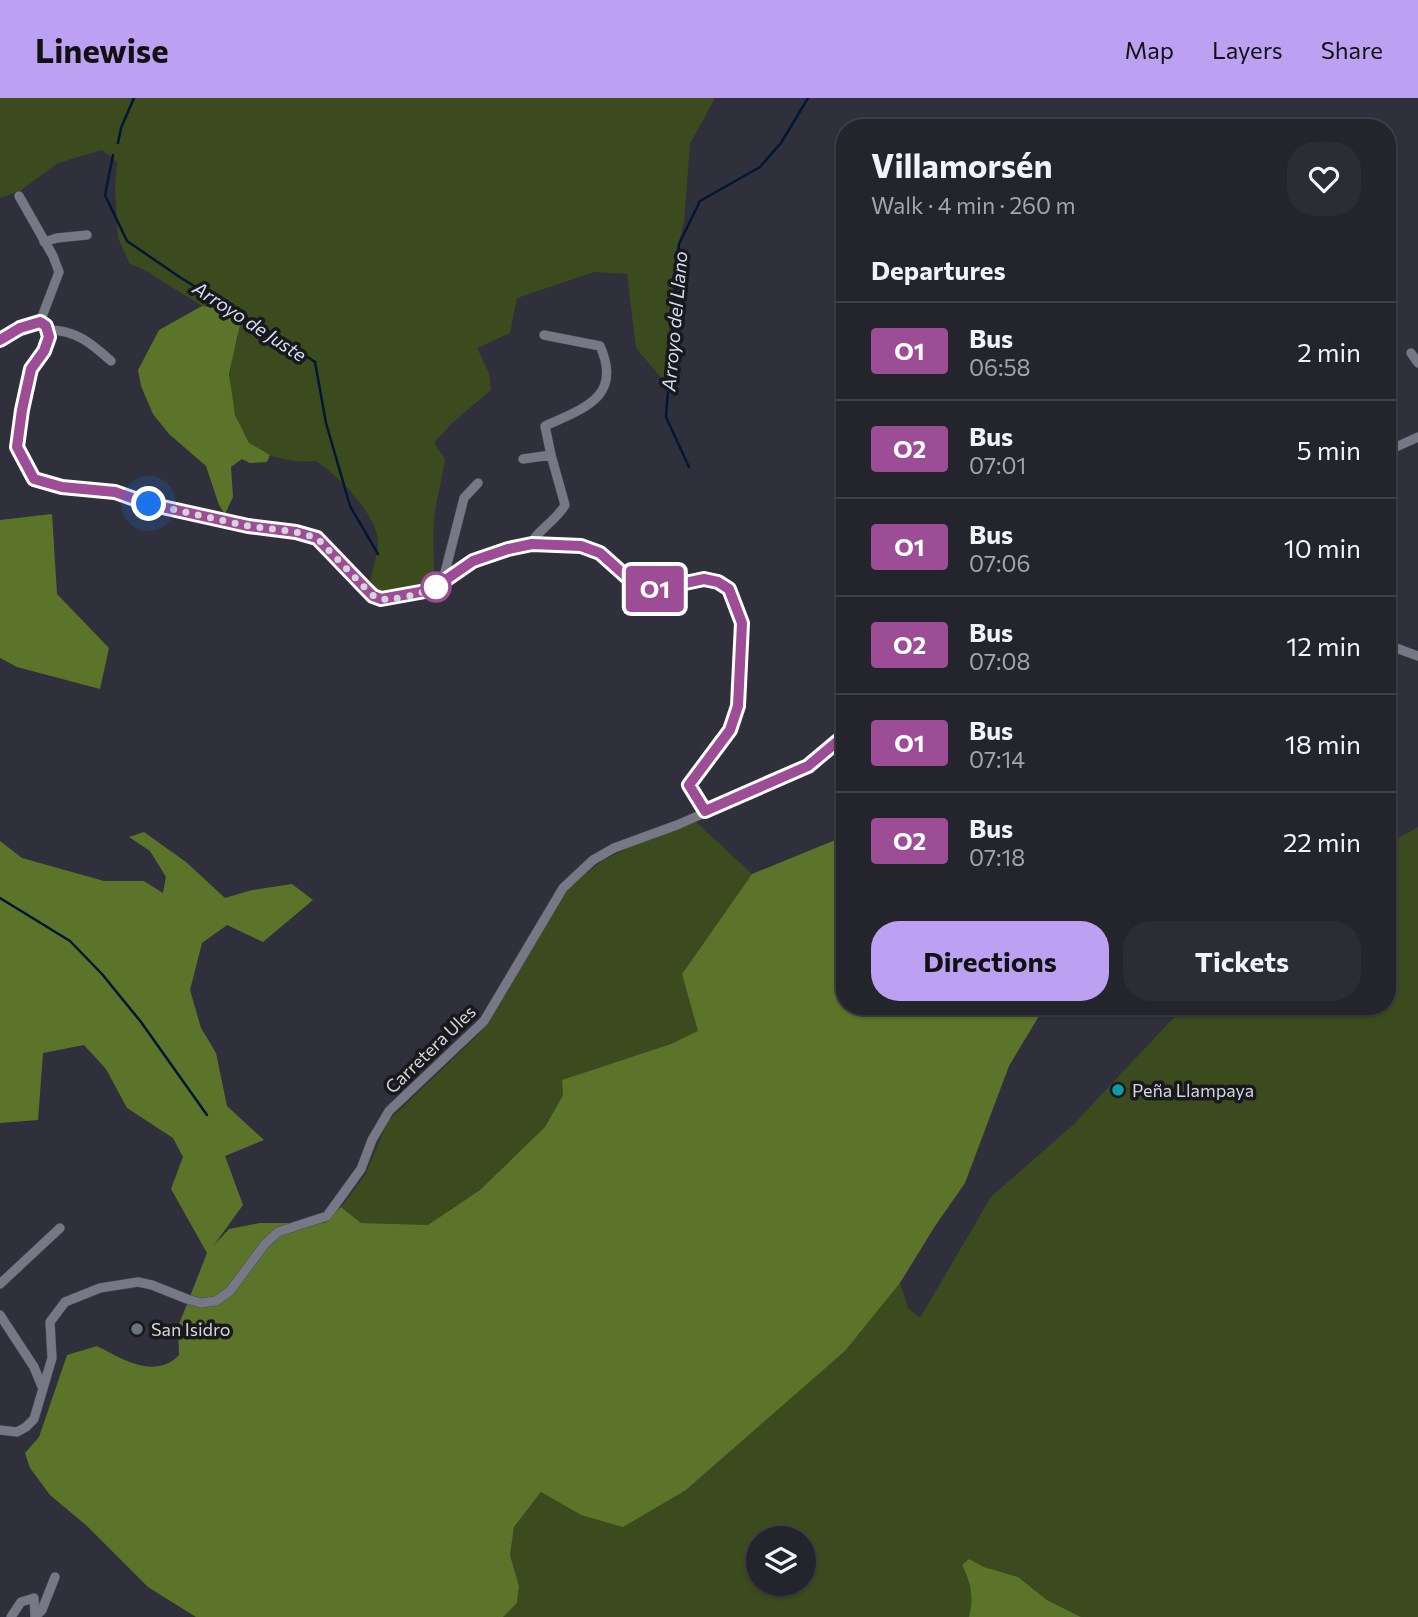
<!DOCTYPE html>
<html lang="en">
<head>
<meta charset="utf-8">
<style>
	:root { --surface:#23242c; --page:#2b2c34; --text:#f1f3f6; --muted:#a3a4a9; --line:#404148; --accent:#bca0f2 }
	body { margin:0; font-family:Commissioner,sans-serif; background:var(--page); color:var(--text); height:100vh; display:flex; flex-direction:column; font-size:26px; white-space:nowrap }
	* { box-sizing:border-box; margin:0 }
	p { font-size:23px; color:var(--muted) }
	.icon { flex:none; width:38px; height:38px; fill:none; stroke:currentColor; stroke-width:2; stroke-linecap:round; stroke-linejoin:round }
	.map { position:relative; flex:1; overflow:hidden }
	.details { position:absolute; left:836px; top:21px; width:560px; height:896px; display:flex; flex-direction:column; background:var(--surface); border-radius:28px; box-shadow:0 2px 5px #0004,0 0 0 2px var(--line) }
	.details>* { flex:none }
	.badge { padding:0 14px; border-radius:5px; font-size:24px; line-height:46px }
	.controls { position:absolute; left:746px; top:1428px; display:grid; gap:14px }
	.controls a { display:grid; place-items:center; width:70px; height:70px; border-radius:50%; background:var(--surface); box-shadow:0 2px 5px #0004,0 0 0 2px var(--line); font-size:35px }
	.you { position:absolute; width:35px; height:35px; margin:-18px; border:5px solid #fff; border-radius:50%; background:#1a73e8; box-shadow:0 0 0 10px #1a73e833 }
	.map>.badge { position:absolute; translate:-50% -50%; box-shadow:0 0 0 4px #fff }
	h2 { padding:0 35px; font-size:26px; line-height:63px }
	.round { display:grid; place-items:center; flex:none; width:74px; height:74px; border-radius:28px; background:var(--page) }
	.headline { display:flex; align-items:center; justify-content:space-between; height:119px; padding:0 35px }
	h1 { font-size:33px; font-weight:700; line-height:52px }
	.cta { display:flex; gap:14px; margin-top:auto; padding:14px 35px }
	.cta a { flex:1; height:80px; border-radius:28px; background:var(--accent); color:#111; font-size:28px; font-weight:700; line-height:80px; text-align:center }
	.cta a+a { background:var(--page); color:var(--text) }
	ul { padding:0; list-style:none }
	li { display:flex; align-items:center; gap:21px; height:98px; padding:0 35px; border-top:2px solid var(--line) }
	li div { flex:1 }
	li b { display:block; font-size:26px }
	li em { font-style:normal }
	li .badge { min-width:77px; font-weight:700; text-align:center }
	header { display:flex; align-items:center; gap:42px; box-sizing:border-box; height:98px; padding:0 35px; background:var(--accent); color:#111 }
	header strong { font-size:33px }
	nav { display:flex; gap:38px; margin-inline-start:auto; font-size:24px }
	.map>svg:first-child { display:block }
	.green { fill:#3b4b1e; fill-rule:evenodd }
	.forest { fill:#5b7429 }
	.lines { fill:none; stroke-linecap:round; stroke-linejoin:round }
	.stream { stroke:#021734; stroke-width:2.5 }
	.minor-casing { stroke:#4d4d56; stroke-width:10 }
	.minor { stroke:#777885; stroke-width:9 }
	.line-casing { stroke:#fff; stroke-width:16 }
	.line { stroke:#9c4d95; stroke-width:10 }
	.walk { stroke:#d4d4dc; stroke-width:7; stroke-dasharray:0 12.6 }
	.stop-dot { fill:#fff; stroke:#9c4d95; stroke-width:3.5 }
	.culture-dot { fill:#0f9aa8; stroke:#18181d; stroke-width:2.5 }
	.worship-dot { fill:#6b7280; stroke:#18181d; stroke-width:2.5 }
	.labels { text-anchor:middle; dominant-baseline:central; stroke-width:7; stroke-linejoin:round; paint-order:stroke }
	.street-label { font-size:18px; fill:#d4d4dc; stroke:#18181d }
	.poi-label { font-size:18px; fill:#d4d4dc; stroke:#18181d; text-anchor:start }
	.water-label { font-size:19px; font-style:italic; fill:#d2deef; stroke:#18181d }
</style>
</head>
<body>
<header>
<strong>Linewise</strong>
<nav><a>Map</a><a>Layers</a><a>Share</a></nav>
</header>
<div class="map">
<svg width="1418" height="1519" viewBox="0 0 1418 1519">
	<rect width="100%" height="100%" fill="#2f303b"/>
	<path class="green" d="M0 0H715L690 46 684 124 675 158 666 279 664 283 636 250 627 176 594 174 517 200 510 235 477 250 489 275 491 292 451 326 434 345 445 361C442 381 436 402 434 422 432 444 435 464 434 485L398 494 378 495 370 485C372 470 381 451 377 437 370 409 339 379 316 363 298 366 261 359 249 345 236 331 229 295 230 277 230 265 235 251 238 239L223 211 202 208 143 171 130 166 118 140 115 91 117 64 102 52 58 65 20 93 0 100Z
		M695 723 752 776 682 876 699 933 563 997 545 1029 480 1092 428 1127 361 1125 341 1109 365 1077 388 1023 479 936 564 793 602 763 636 746Z
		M1418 729V1519H1081L1047 1502 1018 1479 984 1469 969 1461 962 1467C971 1485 974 1499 969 1519H503L517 1505 519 1488 510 1457 514 1429 541 1394 581 1417 686 1392 845 1253 900 1185 908 1210 920 1220 991 1099 1074 1026 1178 915 1192 908H1388V746ZM758 1440H803V1486H758Z"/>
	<path class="forest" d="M202 208 223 211 241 222 229 276 235 317 249 345 270 357 267 364 250 365 242 361 231 369 233 399 225 416 219 407 206 368 169 336 153 316 141 288 138 272 159 232Z
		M52 416 57 496 109 550 100 591 17 569 0 560V422Z
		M144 734 186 764 225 800 252 792 292 786 313 802 263 844 227 827 202 845 190 892 201 930 216 955 227 1008 264 1042 225 1058 243 1107 214 1147 229 1131 260 1125H324L341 1109 361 1125 428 1127 480 1092 545 1029 563 997 562 982 671 946 698 933 682 876 752 776 845 738V908H1045L1009 968 965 1085 935 1128 900 1185 845 1253 686 1392 623 1429 581 1417 541 1394 514 1429 510 1457 519 1488 517 1505 503 1519H196L148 1489 87 1428 50 1397 30 1370 25 1355 39 1339 67 1257 97 1248C122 1261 155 1282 179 1257L178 1229 207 1155 171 1091 183 1059 173 1040 127 1010 106 971 84 947 43 955 38 1022 0 1025V743L22 760 104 783H144L163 795 166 779 150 753 129 739Z
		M969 1461 984 1469 1018 1479 1047 1502 1081 1519H969C974 1499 971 1485 962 1467Z"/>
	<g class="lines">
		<path class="stream" d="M118 45 121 30 134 0
			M113 57 105 97 127 143 181 180 275 237 315 264 326 325 350 408 378 456
			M689 369 666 319 679 146 700 103 760 69 781 45 808 0
			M0 800 70 843 102 876 141 924 207 1017"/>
		<g class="minor-casing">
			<path id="minor" d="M19 98 53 158 59 174 40 224
				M44 144 57 140 87 137
				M40 224 46 228C54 247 37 256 31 271 25 286 17 331 17 347 18 358 29 372 34 381L62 389 115 394 149 406 248 428 296 434 317 440 366 491 373 498 381 501 431 492 473 463 508 451 532 446 581 448 600 455 638 489 652 492 704 481 718 484 729 491 742 525 739 608 730 632 694 678 689 687 705 713
				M48 232C76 232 91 245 111 263
				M544 237 600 248C623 299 584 310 545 328L551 357
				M0 242 20 231 40 224
				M1411 255 1418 265
				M1388 357 1396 349 1418 339
				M523 361 551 357 565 407C558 421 533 436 532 446
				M442 486 464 400 478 385
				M1388 547 1418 558
				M0 1186 60 1130
				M0 1217 34 1269 43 1291
				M0 1332 17 1334 26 1329 34 1321 52 1260 50 1224 65 1204 100 1190 138 1184 152 1187 187 1201 201 1205 216 1203 230 1193 265 1146 278 1134 327 1118 361 1071 372 1042 389 1013 484 923 563 790 593 762 614 750 677 727 789 678 808 668 845 637
				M11 1519 21 1504 34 1500 35 1519
				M35 1519 42 1512 55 1479"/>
		</g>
		<use href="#minor" class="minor"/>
	</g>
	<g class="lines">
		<g class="line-casing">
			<path id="line" d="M0 242 20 230 40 224 46 228 49 239 44 253 31 271 22 312 17 349 34 381 62 389 115 394 149 406 248 428 296 434 317 440 366 491 373 498 381 501 431 492 473 463 508 451 532 446 581 448 600 455 638 489 652 492 704 481 718 484 729 491 742 525 738 608 730 632 689 687 705 713 808 668 845 637"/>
		</g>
		<use href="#line" class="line"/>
		<path class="walk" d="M149 406 248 428 296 434 317 440 366 491C370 495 374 499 380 501 392 503 425 495 436 489"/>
	</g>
	<circle class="stop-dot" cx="436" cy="489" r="14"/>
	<circle class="culture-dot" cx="1118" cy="992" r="7"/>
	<circle class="worship-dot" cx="137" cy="1231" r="7"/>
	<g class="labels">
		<g class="street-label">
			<text transform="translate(430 951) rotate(-44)">Carretera Ules</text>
		</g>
		<g class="poi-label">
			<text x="1132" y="992">Peña Llampaya</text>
			<text x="151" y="1231">San Isidro</text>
		</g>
		<g class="water-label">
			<text transform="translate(250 223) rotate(33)">Arroyo de Juste</text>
			<text transform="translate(674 223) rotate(-85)">Arroyo del Llano</text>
		</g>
	</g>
</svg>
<div class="controls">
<a><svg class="icon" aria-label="layers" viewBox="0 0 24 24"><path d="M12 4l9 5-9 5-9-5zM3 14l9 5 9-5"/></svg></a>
</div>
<div class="you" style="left:149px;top:406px"></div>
<b class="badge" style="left:655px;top:491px;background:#9c4d95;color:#fff">O1</b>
<section class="details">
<div class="headline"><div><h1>Villamorsén</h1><p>Walk · 4 min · 260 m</p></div><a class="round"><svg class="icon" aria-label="heart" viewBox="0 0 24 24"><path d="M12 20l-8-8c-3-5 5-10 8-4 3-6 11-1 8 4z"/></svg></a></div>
<h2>Departures</h2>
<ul>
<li><span class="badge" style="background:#9c4d95;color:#fff">O1</span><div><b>Bus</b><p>06:58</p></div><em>2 min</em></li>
<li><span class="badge" style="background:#9c4d95;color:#fff">O2</span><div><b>Bus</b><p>07:01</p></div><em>5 min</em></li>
<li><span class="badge" style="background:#9c4d95;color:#fff">O1</span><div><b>Bus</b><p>07:06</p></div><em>10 min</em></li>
<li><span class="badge" style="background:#9c4d95;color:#fff">O2</span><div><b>Bus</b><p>07:08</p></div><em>12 min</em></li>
<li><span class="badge" style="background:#9c4d95;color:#fff">O1</span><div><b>Bus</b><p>07:14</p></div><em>18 min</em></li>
<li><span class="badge" style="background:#9c4d95;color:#fff">O2</span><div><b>Bus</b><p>07:18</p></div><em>22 min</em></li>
</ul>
<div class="cta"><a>Directions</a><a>Tickets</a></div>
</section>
</div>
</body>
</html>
